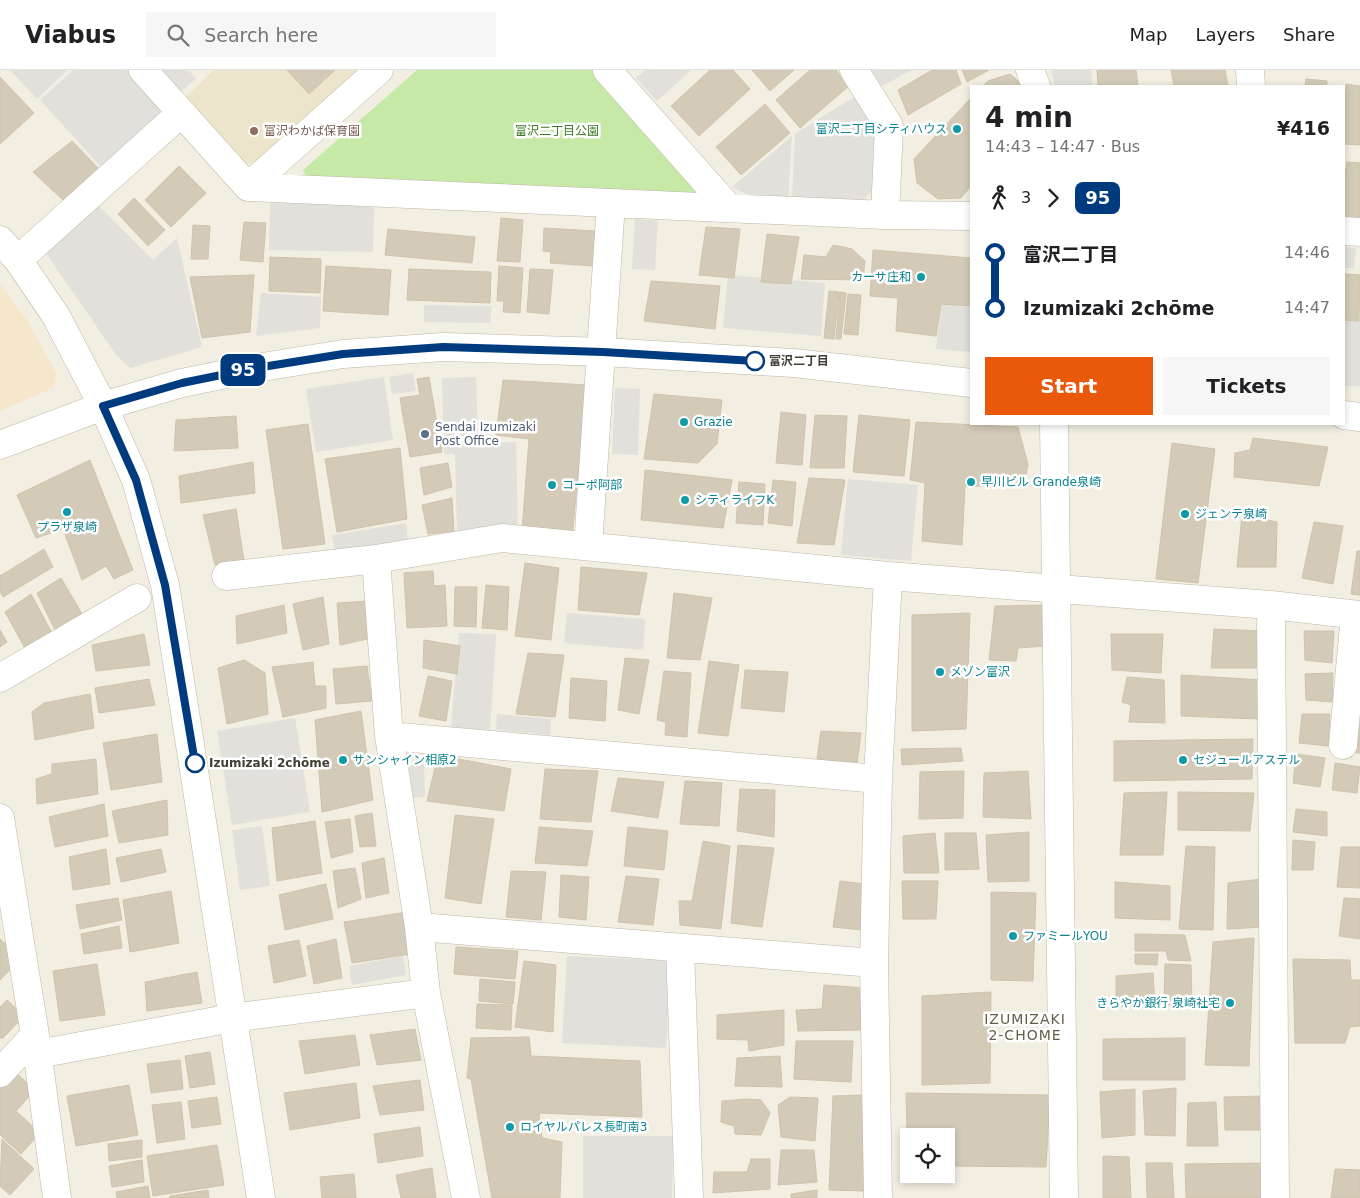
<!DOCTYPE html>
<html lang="en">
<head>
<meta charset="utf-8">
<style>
	:root { --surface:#fff; --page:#f6f6f6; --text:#202124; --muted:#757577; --line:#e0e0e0; --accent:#ea580c }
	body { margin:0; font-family:"DejaVu Sans","Noto Sans JP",sans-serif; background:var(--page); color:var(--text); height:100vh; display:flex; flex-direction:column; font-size:19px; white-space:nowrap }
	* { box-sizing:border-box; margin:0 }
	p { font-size:16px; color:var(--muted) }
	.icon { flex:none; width:28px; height:28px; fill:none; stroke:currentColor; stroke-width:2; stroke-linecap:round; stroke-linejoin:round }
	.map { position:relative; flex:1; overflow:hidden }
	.sheet { position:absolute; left:970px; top:15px; width:375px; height:340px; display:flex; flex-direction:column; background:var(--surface); border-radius:0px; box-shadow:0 2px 8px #0003 }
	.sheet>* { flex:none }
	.badge { padding:0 10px; border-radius:8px; font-size:18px; line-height:32px }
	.controls { position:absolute; left:900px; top:1058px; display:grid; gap:10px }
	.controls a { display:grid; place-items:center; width:55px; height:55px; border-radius:0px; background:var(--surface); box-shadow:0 2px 8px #0003; font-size:25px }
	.map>.badge { position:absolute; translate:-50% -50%; box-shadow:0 0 0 2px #fff }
	.legs { display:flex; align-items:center; gap:8px; height:55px; padding:0 15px; font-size:16px }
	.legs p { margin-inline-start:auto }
	.head { display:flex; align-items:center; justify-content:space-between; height:85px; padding:0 15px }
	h1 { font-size:28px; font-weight:700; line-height:38px }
	.primary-button { display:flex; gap:10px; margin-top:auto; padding:10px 15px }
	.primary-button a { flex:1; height:58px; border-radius:0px; background:var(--accent); color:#fff; font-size:20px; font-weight:700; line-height:58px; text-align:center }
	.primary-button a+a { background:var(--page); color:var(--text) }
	ul { padding:0 15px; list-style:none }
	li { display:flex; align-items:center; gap:18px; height:55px; font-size:19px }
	li i { display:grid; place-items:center; width:8px; height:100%; margin:0 6px; background:currentColor }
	li i::after { content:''; width:12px; height:12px; margin:-6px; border:4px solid; border-radius:50%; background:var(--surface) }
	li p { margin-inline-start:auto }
	li:first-child i { background:linear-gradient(#0000 50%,currentColor 0) }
	li:last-child i { background:linear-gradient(currentColor 50%,#0000 0) }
	header { display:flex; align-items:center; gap:30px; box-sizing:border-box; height:70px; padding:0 25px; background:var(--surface); border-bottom:1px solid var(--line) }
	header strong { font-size:24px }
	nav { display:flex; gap:28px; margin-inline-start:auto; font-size:18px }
	.search { width:350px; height:45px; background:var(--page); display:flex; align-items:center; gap:12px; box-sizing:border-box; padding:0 18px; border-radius:0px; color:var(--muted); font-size:19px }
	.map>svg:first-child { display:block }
	.commercial { fill:#f6e7cb }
	.education { fill:#ece5cb }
	.green { fill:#c7e9a8 }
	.parking { fill:#e2e0db }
	.building { fill:#d3cbb7; stroke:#cfc3aa }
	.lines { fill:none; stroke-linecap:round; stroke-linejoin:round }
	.minor-casing { stroke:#bdb7a5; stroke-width:29 }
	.minor { stroke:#fff; stroke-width:28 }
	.line-1-casing { stroke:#fff; stroke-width:11 }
	.line-1 { stroke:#003b80; stroke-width:8 }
	.culture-dot { fill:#0f9aa8; stroke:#fff; stroke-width:2 }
	.education-dot { fill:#8d6e63; stroke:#fff; stroke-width:2 }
	.stop-1-dot { fill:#fff; stroke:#003b80; stroke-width:2.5 }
	.service-dot { fill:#5c6f8a; stroke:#fff; stroke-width:2 }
	.labels { text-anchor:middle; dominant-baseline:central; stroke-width:5; stroke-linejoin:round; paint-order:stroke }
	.culture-label { font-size:12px; fill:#0d838f; stroke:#fff; text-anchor:start }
	.education-label { font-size:12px; fill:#785e54; stroke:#fff; text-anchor:start }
	.park-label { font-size:12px; fill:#3d7724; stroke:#fff }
	.stop-label { font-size:12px; font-weight:bold; fill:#433e32; stroke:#fff; text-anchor:start }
	.service-label { font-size:12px; fill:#4e5e75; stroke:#fff; text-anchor:start }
	.neighbourhood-label { font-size:14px; letter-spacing:1px; fill:#675d49; stroke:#fff }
</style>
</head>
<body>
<header>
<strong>Viabus</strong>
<div class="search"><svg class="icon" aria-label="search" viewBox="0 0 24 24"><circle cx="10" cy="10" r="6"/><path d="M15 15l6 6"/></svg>Search here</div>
<nav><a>Map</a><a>Layers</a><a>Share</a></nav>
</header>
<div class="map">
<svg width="1360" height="1128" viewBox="0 0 1360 1128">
	<rect width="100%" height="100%" fill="#f2eee2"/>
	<path class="commercial" d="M0 214 29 253 57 305 53 318 0 341Z"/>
	<path class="education" d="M214 0H364L259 94 241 93 182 30Z"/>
	<path class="green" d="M417 0H594L705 121 701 129 308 112 303 100Z"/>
	<path class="parking" d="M10 0H68L37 29Z
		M73 0H127L167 43 105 101 40 30Z
		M157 0H188L196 8 179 24Z
		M645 0H691L657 31 636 8Z
		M871 0H912L882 16Z
		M1051 0H1091L1092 16H1055Z
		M859 24 880 60 875 119 861 131 792 129 795 64Z
		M792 66 788 129 755 128 732 117Z
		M95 132 153 190 177 168 202 277 130 298 117 286 43 179Z
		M270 133 374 135 373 182 269 180Z
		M635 149 658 151 655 200 632 199Z
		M1344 177 1356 178 1354 198H1344Z
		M728 205 825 213 821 266 723 258Z
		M261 223 321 227 320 258 256 266Z
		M941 234 971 237V282L936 279Z
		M424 235 492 236 490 253 424 252Z
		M1344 250 1360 251V316H1344Z
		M413 303 416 321 392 324 389 307Z
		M384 307 393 370 316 382 306 319Z
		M476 307 478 373 516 372 518 461 457 463 455 384H444L442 308Z
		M615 318 640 319 638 385 612 384Z
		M848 409 918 415 911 491 841 485Z
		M406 453 408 471 335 482 332 465Z
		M567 543 645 549 643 580 564 573Z
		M459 563 496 564 490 660 451 657Z
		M497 644 551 649 550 665 496 660Z
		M295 648 310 742 232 755 217 661Z
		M424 694 425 727 410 728 409 695Z
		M262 756 270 816 240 820 232 760Z
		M403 886 406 905 352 915 349 896Z
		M567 886 671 891 666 978 562 973Z
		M583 1066H673L672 1128H583Z"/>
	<path class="building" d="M287 0H335L309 24Z
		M710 0H733L750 19 699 66 671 36Z
		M752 0H794L770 21Z
		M810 0H836L849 16 800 58 776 30Z
		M932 0H956L961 14 908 45 898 20Z
		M962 0H989L967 12Z
		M1097 0H1136L1138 16H1098Z
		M1171 0H1225L1228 16H1174Z
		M1010 4 1024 16H983L988 11Z
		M0 7 34 43 0 74Z
		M1306 9 1327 11V16H1305Z
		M1346 14 1360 16V75L1344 74V27Z
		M971 28V116L961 128 938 129 917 113 914 89Z
		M765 34 790 63 741 105 716 77Z
		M72 71 99 99 63 130 33 102Z
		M1347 92 1360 93V152H1344V111Z
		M179 96 206 123 171 157 145 130Z
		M134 128 165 160 148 176 118 144Z
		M501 148 523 150 520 192 497 191Z
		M244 152 266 153 263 192 240 190Z
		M193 155 210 156 208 189H191Z
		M706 157 740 159 734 208 699 205Z
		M544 158 595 161 593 196 550 193 551 182 543 181Z
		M388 159 475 167 472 193 385 185Z
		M767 164 799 167 791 214 761 212Z
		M833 175 852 179 865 191 863 210 801 209 804 185 826 187Z
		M873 180 971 188V236L941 234 936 266 896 261 898 228 870 226Z
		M270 187 321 189 320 223 269 221Z
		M326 196 391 200 388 245 323 241Z
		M499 196 523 198 520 243 503 242 504 231H497Z
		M409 199 491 202 490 233 407 230Z
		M530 199 553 200 549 244 527 242Z
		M1344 204 1360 205 1359 251 1344 250Z
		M254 205 250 262 202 268 190 207Z
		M651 211 720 216 715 259 644 251Z
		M829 221 839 222 834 269 824 268Z
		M840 222 846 223 841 269H836Z
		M848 224 861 225 858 265 844 264Z
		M429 307 442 382 410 387 400 328 420 325 417 309Z
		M503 310 587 315 572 467 522 461 529 369 496 365Z
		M654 324 722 330 717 374 698 393 644 389Z
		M781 342 806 345 802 395 776 393Z
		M815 345 847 346 844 398H810Z
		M859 345 910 350 904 406 853 402Z
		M236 346 238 378 174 381 176 350Z
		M916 352 1018 357 1028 395 1023 417 965 416 962 475 922 471 925 413 910 410Z
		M308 354 325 474 283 479 266 360Z
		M1253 368 1328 377 1319 416 1234 407 1235 383 1250 380Z
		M1172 373 1215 379 1198 513 1156 509Z
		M400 378 407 449 337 462 325 389Z
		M90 390 133 500 114 509 106 496 82 510 63 459 36 468 17 425Z
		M253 392 255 423 181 433 179 406Z
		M448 393 452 417 424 425 420 398Z
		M645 400 732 410 723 458 641 450Z
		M809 408 845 410 834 475 797 473Z
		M773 410 796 412 792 456 768 453Z
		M739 412 765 414 763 455 736 453Z
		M452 428 454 461 428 464 422 435Z
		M236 439 244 491 215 495 203 445Z
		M1242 445 1277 452 1276 497H1237Z
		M1314 452 1343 456 1333 514 1302 508Z
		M44 479 53 497 3 527 0 521V506Z
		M1357 481H1360V525L1351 524Z
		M525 493 559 498 551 570 515 566Z
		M581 497 647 503 639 545 578 540Z
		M433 501 434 516 445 515 447 556 407 558 404 503Z
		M61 508 85 549 58 566 37 523Z
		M486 515 509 517 507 560 482 558Z
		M455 517H477L476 557 454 556Z
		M674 523 712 528 700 590 667 588Z
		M31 524 53 565 26 580 5 542Z
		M323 527 329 574 303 580 293 534Z
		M369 531 372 568 340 575 337 533Z
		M284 535 287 563 237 574 236 546Z
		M1048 535 1046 576 1018 578 1016 591 989 590 995 536Z
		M970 543 966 659 912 661V545Z
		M1214 559 1262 561 1261 598H1211Z
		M0 560 7 572 0 577Z
		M1304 561H1334L1332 593 1305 590Z
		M144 564 150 595 96 601 92 575Z
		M1111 564H1163L1161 603 1112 600Z
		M424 570 460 576 457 604 423 598Z
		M528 583 564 585 555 647 516 644Z
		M625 588 649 590 639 644 618 640Z
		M244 590 265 603 268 644 227 654 218 598Z
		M709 591 739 595 728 666 698 663Z
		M313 592 315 616H326V638L283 647 272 597Z
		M367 596 372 631 336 634 333 599Z
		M745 600 788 602 784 642 741 638Z
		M664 601 691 603 687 667 665 665 666 652 657 650Z
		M1333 603 1332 632 1306 630 1305 604Z
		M1181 605 1263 610 1259 649 1181 646Z
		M428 606 452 611 446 651 419 646Z
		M1127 607 1164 610 1165 653 1129 652 1131 635 1122 632Z
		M571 608 607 611 605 651 569 648Z
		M149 609 155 635 99 643 95 618Z
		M90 624 94 658 35 670 32 642 44 633Z
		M361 641 373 730 322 742 315 650Z
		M1302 644H1330L1328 676 1299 673Z
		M1351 654 1360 655V683L1346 682Z
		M821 661 861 663 857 694 817 689Z
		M157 664 162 712 111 720 103 673Z
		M1253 669 1252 709 1114 711V671Z
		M961 678 963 691 902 695 901 679Z
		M1296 684 1325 688 1320 717 1293 713Z
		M438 685 511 699 504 741 427 731Z
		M96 689 98 724 37 734 36 709 52 704V694Z
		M1335 693 1360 697 1357 723 1332 720Z
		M545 699 598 701 591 752 540 749Z
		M964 701 963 748 919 749 920 702Z
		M1028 701 1031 749 983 747 984 703Z
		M618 708 664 712 658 748 611 741Z
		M685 711 722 713 719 756 680 754Z
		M740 719 775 720 774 767 737 761Z
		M1167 722 1163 785H1120L1124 723Z
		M1178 722 1254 723 1250 761 1178 760Z
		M167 730 168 765 119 773 112 741Z
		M104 734 108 766 55 777 49 747Z
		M1296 739 1327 742V766L1293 762Z
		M372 743 376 776 360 777 355 746Z
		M455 745 494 749 481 834 445 828Z
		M350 749 353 782 331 788 325 752Z
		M315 751 322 803 277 811 272 758Z
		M539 757 593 761 587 796 535 793Z
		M628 757 668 761 664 800 624 796Z
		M1029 762V811L988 812 986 765Z
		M935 763 939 803H904L903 766Z
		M945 763H976L979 799 945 800Z
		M1293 770 1315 772 1313 800H1292Z
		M703 771 730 776 721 859 680 855 679 831H692Z
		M738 775 774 778 762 857 731 853Z
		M1186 776 1215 777 1213 860 1179 859Z
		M1341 777H1360V818L1337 817Z
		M106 779 110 814 73 820 69 787Z
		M161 779 166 802 121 812 116 788Z
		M384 788 389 823 366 828 362 793Z
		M355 798 361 829 338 838 333 801Z
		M511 801 546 802 541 850 506 847Z
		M561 805 589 807 586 850 559 847Z
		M626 806 659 809 653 855 618 852Z
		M1262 809 1264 857 1227 859 1228 813Z
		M840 811 865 814 863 860 833 857Z
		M902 811H938L936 849H903Z
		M1115 812 1170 816V850L1115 848Z
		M326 814 333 849 285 860 279 825Z
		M171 821 179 873 130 882 123 830Z
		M991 822 1036 823 1033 911 991 910Z
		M118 828 122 850 80 859 76 835Z
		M1344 828 1360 829V869L1339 866Z
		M407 842 411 884 352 893 344 852Z
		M119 856 122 878 84 884 81 864Z
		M1135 864 1185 865 1191 891 1168 890 1166 881H1135Z
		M1254 868 1249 996 1205 995 1213 872Z
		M0 869 21 888 0 910Z
		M336 869 342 908 314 914 307 876Z
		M299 870 306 906 274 913 268 876Z
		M456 877 518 881 515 909 454 904Z
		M1135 884H1158L1157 895 1135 894Z
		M1293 889 1350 890 1351 910H1360V956L1350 957 1345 973H1295Z
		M524 891 556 895 553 962 515 957Z
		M97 894 105 945 60 951 53 901Z
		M1165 894 1191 895 1192 935H1164Z
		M197 902 202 933 147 941 145 912Z
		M1153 903 1155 936H1116V906Z
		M480 909 515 912 513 934 479 931Z
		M824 915 865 918V960L798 961 796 940 822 939Z
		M991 922 990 1013 922 1015V926Z
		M7 930 24 946 2 969 0 967V937Z
		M477 934 512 935 511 960 476 958Z
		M784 940V975L749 981 748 970 717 969V945Z
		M415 959 421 990 377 995 370 965Z
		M355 965 360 995 305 1004 299 971Z
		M529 967 531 986 640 991 642 1047 539 1043 542 1068 562 1072 560 1128H492L471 1009 467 1008 471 968Z
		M1185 968V1010H1103V969Z
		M796 971H853L851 1012 794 1009Z
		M210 982 215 1014 190 1018 185 986Z
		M780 986 782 1017 735 1016 737 988Z
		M180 990 183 1019 151 1023 147 994Z
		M15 1002 35 1020 16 1041 40 1063 21 1084 0 1065V1019Z
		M420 1010 424 1040 380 1045 373 1016Z
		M356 1013 360 1048 290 1060 284 1023Z
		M129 1015 138 1065 76 1076 67 1026Z
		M1176 1018 1175 1066 1145 1065 1143 1021Z
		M1135 1019V1065L1102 1068 1100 1022Z
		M906 1023 1050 1025 1046 1097 946 1096V1066H909L908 1095Z
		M866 1025 868 1121 829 1120 833 1026Z
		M1263 1026 1261 1060H1225L1224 1027Z
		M217 1027 221 1054 192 1058 188 1031Z
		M790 1027 818 1028 815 1071 781 1067 778 1035Z
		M747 1029 761 1030 770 1043 761 1065 735 1064 734 1056 721 1052 722 1031Z
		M181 1032 185 1069 157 1073 152 1035Z
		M1216 1032 1218 1076H1187L1188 1033Z
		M420 1057 423 1086 378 1093 374 1064Z
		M2 1069 34 1099 10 1125 0 1116Z
		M142 1070V1087L109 1091 108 1074Z
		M217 1075 224 1115 153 1126 147 1086Z
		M781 1080H814L817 1112 778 1115Z
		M1103 1086 1129 1087 1131 1128H1103Z
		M751 1089H770V1119L713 1123 714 1102H747Z
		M142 1090 144 1112 112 1117 109 1096Z
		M1146 1093H1172L1174 1128H1147Z
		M1265 1093V1128H1186L1185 1094Z
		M432 1098 436 1128H401L396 1105Z
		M1335 1099 1360 1100V1128H1331Z
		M354 1104 356 1128H322L320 1107Z
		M148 1116 150 1128H117L116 1122Z
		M208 1120 209 1128H170V1126Z
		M817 1120V1128H791V1124Z"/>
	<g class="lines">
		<g class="minor-casing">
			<path id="minor" d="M143 0 248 117 885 145 971 146
				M607 0 728 137
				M854 0 889 56 885 145
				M1030 0 1036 16
				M1250 0 1251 16
				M248 117 379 0
				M1344 161 1360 162
				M0 170 18 190 56 246 103 336 136 410 165 515 261 1128
				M18 190 181 43
				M1344 345 1360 347
				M1054 354 1064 1128
				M0 375 103 336 182 313 256 298 343 284 443 277 603 282 794 293 971 313
				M588 476 611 133
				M376 489 389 666 419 857 426 923 466 1128
				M226 506 376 489 502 468 888 506 1271 535 1360 545
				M1271 535 1275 1128
				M0 608 137 528
				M389 666 878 709
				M1343 675 1355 545
				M0 748 35 965 57 1128
				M419 857 874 893
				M680 879 689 1128
				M38 984 232 948 426 923
				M0 1003 35 965
				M878 1128 874 893 878 709 888 506"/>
		</g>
		<use href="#minor" class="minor"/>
	</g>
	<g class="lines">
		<g class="line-1-casing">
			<path id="line-1" d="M195 693 165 515 136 410 103 336 182 313 256 298 343 284 443 277 603 282 755 291"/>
		</g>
		<use href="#line-1" class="line-1"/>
	</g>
	<g class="culture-dot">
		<circle cx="957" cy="59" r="5"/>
		<circle cx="921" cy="207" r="5"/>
		<circle cx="684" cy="352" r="5"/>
		<circle cx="971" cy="412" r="5"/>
		<circle cx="552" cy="415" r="5"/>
		<circle cx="685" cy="430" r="5"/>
		<circle cx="67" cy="442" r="5"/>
		<circle cx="1185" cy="444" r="5"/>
		<circle cx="940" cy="602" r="5"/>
		<circle cx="343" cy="690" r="5"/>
		<circle cx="1183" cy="690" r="5"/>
		<circle cx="1013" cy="866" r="5"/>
		<circle cx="1230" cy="933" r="5"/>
		<circle cx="510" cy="1057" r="5"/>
	</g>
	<circle class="education-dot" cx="254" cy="61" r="5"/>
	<g class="stop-1-dot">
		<circle cx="755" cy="291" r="9"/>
		<circle cx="195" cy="693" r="9"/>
	</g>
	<circle class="service-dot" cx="425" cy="364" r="5"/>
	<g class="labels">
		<g class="culture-label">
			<text x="947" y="59" text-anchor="end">富沢二丁目シティハウス</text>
			<text x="911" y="207" text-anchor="end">カーサ庄和</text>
			<text x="694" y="352">Grazie</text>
			<text x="981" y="412">早川ビル Grande泉崎</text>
			<text x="562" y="415">コーポ阿部</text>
			<text x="695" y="430">シティライフK</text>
			<text x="1195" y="444">ジェンテ泉崎</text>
			<text x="67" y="457" text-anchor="middle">プラザ泉崎</text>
			<text x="950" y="602">メゾン富沢</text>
			<text x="353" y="690">サンシャイン相原2</text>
			<text x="1193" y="690">セジュールアステル</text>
			<text x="1023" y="866">ファミールYOU</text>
			<text x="1220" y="933" text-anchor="end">きらやか銀行 泉崎社宅</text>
			<text x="520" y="1057">ロイヤルパレス長町南3</text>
		</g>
		<g class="education-label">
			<text x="264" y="61">富沢わかば保育園</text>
		</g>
		<g class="park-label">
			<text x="557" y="61">富沢二丁目公園</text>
		</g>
		<g class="stop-label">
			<text x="769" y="291">富沢二丁目</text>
			<text x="209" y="693">Izumizaki 2chōme</text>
		</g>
		<g class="service-label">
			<text x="435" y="357">Sendai Izumizaki<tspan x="435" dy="14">Post Office</tspan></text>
		</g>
		<g class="neighbourhood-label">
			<text x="1025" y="949">IZUMIZAKI<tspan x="1025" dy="16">2-CHOME</tspan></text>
		</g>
	</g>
</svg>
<div class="controls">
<a><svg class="icon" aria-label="locate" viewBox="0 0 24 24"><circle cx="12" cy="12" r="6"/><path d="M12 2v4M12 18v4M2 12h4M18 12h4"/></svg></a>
</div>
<b class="badge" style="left:243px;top:300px;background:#003b80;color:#fff">95</b>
<section class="sheet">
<div class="head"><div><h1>4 min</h1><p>14:43 – 14:47 · Bus</p></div><b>¥416</b></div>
<div class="legs"><svg class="icon" aria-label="walk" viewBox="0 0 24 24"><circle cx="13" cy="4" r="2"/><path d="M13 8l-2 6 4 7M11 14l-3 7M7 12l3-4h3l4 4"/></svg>3<svg class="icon" aria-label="forward" viewBox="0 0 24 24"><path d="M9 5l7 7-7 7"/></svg><b class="badge" style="background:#003b80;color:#fff">95</b></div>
<ul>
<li><i style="color:#003b80"></i><b>富沢二丁目</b><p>14:46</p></li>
<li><i style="color:#003b80"></i><b>Izumizaki 2chōme</b><p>14:47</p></li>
</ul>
<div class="primary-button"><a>Start</a><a>Tickets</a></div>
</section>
</div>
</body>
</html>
